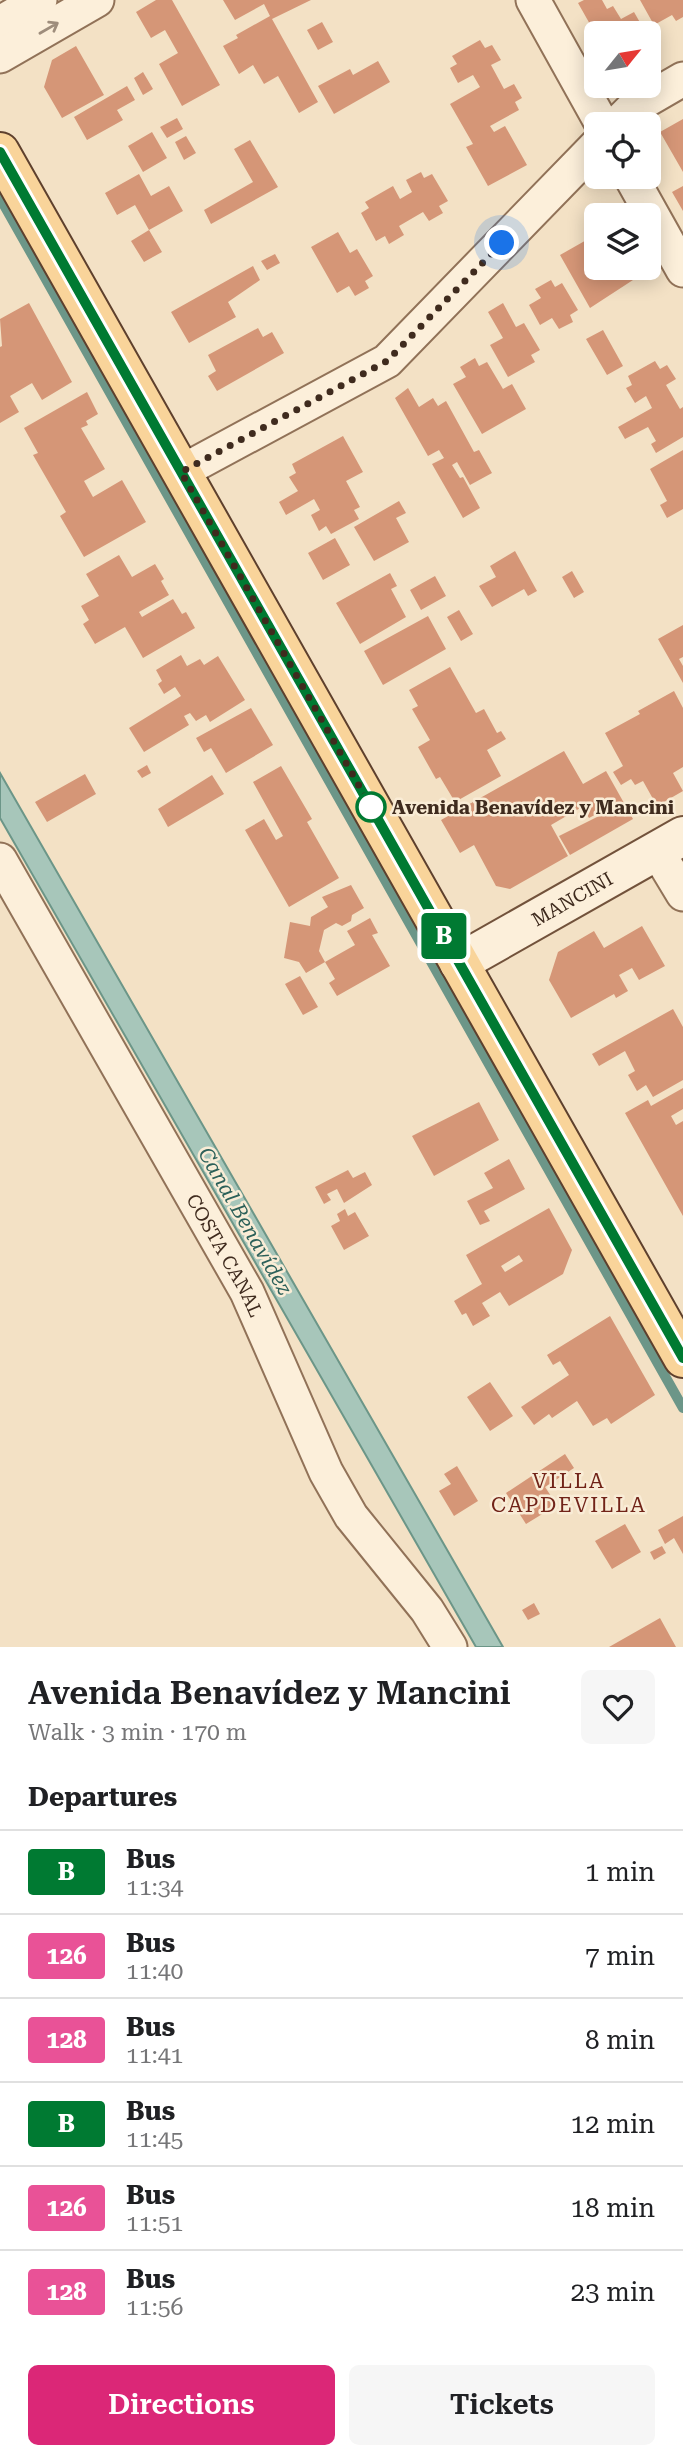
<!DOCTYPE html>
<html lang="en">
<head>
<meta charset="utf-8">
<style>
	:root { --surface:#fff; --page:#f6f6f6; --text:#202124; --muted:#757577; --line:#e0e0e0; --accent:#db2777 }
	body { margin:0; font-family:"Roboto Serif",serif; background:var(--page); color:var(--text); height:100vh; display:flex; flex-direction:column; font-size:26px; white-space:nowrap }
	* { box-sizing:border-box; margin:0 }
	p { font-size:23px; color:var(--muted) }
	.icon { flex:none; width:38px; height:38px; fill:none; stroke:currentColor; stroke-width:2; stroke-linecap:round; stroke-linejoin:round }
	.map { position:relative; height:1647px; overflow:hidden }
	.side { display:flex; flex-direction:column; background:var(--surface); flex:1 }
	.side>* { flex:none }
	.badge { padding:0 14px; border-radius:5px; font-size:24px; line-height:46px }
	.needle { width:46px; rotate:60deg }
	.fabs { position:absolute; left:584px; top:21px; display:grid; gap:14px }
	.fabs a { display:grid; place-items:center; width:77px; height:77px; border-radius:10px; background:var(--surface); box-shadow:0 4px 18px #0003; font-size:35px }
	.you { position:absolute; width:35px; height:35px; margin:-18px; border:5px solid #fff; border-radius:50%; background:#1a73e8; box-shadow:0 0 0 10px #1a73e833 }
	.map>.badge { position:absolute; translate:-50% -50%; box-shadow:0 0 0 4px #fff }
	h2 { padding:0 28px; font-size:26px; line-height:63px }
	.round { display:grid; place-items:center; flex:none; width:74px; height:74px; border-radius:10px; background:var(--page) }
	.overview { display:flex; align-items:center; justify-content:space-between; height:119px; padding:0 28px }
	h1 { font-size:33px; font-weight:600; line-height:52px }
	.cta { display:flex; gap:14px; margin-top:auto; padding:14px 28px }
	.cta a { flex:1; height:80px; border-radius:10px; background:var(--accent); color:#fff; font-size:28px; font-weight:600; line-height:80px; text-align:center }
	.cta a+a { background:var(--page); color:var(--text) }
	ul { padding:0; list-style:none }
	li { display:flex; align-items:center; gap:21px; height:84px; padding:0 28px; border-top:2px solid var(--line) }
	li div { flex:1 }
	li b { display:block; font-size:26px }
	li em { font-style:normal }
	li .badge { min-width:77px; font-weight:700; text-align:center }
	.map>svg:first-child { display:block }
	.water { fill:#a7c6ba; stroke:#6c9688; stroke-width:2 }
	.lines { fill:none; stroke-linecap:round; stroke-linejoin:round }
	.stream { stroke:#6c9688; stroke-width:10 }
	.building { fill:#d59677; fill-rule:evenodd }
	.street-casing { stroke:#917258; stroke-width:37 }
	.secondary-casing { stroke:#72523b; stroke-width:42 }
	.primary-casing { stroke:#5e402d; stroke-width:42 }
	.street { stroke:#fcefda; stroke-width:33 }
	.secondary { stroke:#fcefda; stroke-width:38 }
	.primary { stroke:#f9d49a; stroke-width:38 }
	.oneway { stroke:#9e8d7c }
	.line-casing { stroke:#fff; stroke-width:16 }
	.line { stroke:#007a32; stroke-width:10 }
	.walk { stroke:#3f2b1e; stroke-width:7; stroke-dasharray:0 12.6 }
	.stop-dot { fill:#fff; stroke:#007a32; stroke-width:3.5 }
	.labels { text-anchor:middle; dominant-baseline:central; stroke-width:5; stroke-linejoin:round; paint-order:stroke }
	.stop-label { font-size:19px; font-weight:bold; fill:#3f2b1e; stroke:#f9ecd6; text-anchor:start }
	.street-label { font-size:19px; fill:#3f2b1e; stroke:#f9ecd6 }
	.water-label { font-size:21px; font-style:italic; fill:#2c6059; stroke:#f9ecd6 }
	.neighbourhood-label { font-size:21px; letter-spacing:2px; fill:#712318; stroke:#f9ecd6 }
</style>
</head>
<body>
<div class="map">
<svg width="683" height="1647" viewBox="0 0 683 1647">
	<rect width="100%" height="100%" fill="#f3e1c5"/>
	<path class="water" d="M0 773 503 1647H476L0 818Z"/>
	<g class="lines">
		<path class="stream" d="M0 198 683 1408"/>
	</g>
	<path class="building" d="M156 0H172L220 85 182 106 159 64 178 53 165 30 151 38 136 12Z
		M223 0H311L272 19 318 102 299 113 278 76 264 84 253 65 239 74 223 46 238 38 236 35 270 16 264 4 235 20Z
		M584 0H602L607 9 613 6 621 19 634 12 646 33H595L578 3Z
		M640 0H683V17L676 21 672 15 654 25Z
		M322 22 333 42 318 50 307 30Z
		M480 40 485 48 492 45 501 60 491 65 504 89 514 84 522 98 515 102 519 110 490 126 494 132 505 126 527 165 488 186 466 147 473 144 450 104 480 87 473 75 458 83 450 68 457 64 452 56Z
		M76 46 104 95 62 118 44 87 52 60Z
		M378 61 390 82 334 114 318 86 350 69 353 75Z
		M143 72 153 89 143 95 134 78Z
		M127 86 135 100 117 110 123 120 87 140 74 117Z
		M177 118 183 129 167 138 160 127Z
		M683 119V172L660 132Z
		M152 132 167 158 143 172 128 146Z
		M186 136 196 153 184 160 175 142Z
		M250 140 278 187 211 224 204 210 253 182 234 149Z
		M421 172 424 178 432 174 448 201 439 206 443 213 429 221 423 212 399 226 404 235 389 244 385 236 376 241 361 213 369 208 365 202 393 186 400 199 412 192 406 180Z
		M139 174 151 196 169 186 183 211 149 230 135 205 117 215 105 193Z
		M683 186V211L672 192Z
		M149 230 162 252 144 262 131 241Z
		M338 232 350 253 357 249 373 276 365 281 369 288 355 296 349 286 337 293 311 247Z
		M597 234V268H626L633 280 590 308 560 255Z
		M275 254 280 263 267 270 261 261Z
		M253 266 260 280 228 302 236 317 189 343 171 312Z
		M551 280 555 287 562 283 578 310 570 315 573 322 559 329 552 318 540 325 529 305 541 298 535 289Z
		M29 303 72 382 42 400 32 383 10 396 19 412 0 423V347L2 346 0 319Z
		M503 303 516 327 524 323 540 350 531 355 535 362 508 377 490 345 503 338 488 312Z
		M258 328 263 337 272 332 284 353 217 391 208 376 216 371 208 355Z
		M603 330 623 366 607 375 586 339Z
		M475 358 479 366 487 362 503 389 512 384 526 409 482 434 453 384 466 377 460 367Z
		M655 361 660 369 667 365 676 379 666 385 680 409 683 407V437L656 453 651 444 656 441 648 427 625 439 618 427 652 408 646 396 635 403 626 388 632 385 628 376Z
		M408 388 419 407 433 398 438 406 446 401 474 452 479 450 492 473 470 485 457 462 452 465 460 478 463 477 480 508 463 518 432 464 444 458 439 450 428 456 395 398Z
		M87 392 98 414 86 421 88 425 81 428 105 469 84 481 93 497 122 480 146 522 84 557 60 516 66 512 33 455 38 453 24 428Z
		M343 436 363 472 346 481 360 507 354 510 359 519 331 534 326 526 319 531 311 515 320 510 314 499 286 515 279 502 298 491 289 477 296 473 292 464Z
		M683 450V509L667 518 660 505 667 501 650 469Z
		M399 501 406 513 396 518 409 542 374 561 354 527Z
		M335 538 350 565 323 580 308 553Z
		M515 551 537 591 528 596 524 589 492 607 479 586 496 577 490 566Z
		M119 555 132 577 155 564 164 579 161 581 169 595 139 612 142 617 173 599 182 614 186 612 195 628 143 658 125 627 95 644 83 624 89 620 81 606 99 596 86 574Z
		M572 571 584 592 574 598 562 577Z
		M390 573 397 586 391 589 406 617 360 644 336 603Z
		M435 576 446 596 421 610 410 590Z
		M459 610 473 634 461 641 447 617Z
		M428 616 446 649 383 685 364 651Z
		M683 625V657L679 659 683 666V683L658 639Z
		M181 655 187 666 200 659 204 665 218 656 245 700 210 722 206 715 196 721 190 713 184 716 189 725 144 752 129 728 181 696 175 687 164 694 158 684 162 681 156 670Z
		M450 667 476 713 484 709 497 733 501 731 506 739 487 750 501 776 455 802 440 777 436 779 418 747 430 740 412 709 418 706 409 690Z
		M674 691 683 708V767L673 773 683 791 657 806 643 781 635 785 631 779 621 785 613 772 623 766 605 733 640 714 638 711Z
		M251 708 273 745 226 773 211 748 204 752 196 738Z
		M564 751 583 784 606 771 633 819 570 855 559 836 603 814 602 811 589 818 582 807 551 825 568 856 510 889 496 886 474 845 460 853 441 820Z
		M147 765 151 773 142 778 137 771Z
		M281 766 312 819 307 822 339 878 289 907 245 830 264 819 276 840 283 836 253 782Z
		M85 774 96 794 47 822 35 802Z
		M212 775 224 794 168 827 158 809Z
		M351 885 364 908 352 915 351 921 342 926 336 923 324 930 319 951 325 962 355 945 347 931 370 918 378 933 372 935 390 966 337 996 329 983 335 979 325 962 306 973 299 962 284 958 290 922 310 926 311 917 328 907 322 897Z
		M642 926 665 966 639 980 632 968 619 975 628 991 616 998 614 994 571 1018 549 980 558 952 594 931 604 948Z
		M300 976 318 1007 303 1015 285 984Z
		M673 1009 683 1027V1080L653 1097 646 1085 637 1091 628 1075 635 1071 625 1051 599 1066 592 1054Z
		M683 1088V1109L671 1116 676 1125 683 1121V1216L625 1113 648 1100 651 1106Z
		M479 1102 499 1140 434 1176 412 1136Z
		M509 1159 525 1189 484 1211 490 1221 480 1225 467 1201 493 1188 484 1173Z
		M348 1170 353 1178 365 1172 372 1185 344 1203 337 1189 327 1194 331 1200 324 1204 315 1187Z
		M549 1208 572 1250 563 1274 509 1306 500 1292 482 1303 490 1316 473 1326 466 1313 462 1315 454 1301 482 1284 466 1255ZM519 1255 523 1261 505 1272 501 1266Z
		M345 1209 348 1216 355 1212 369 1236 344 1250 331 1226 340 1221 337 1214Z
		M610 1316 655 1395 611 1424 607 1418 593 1426 577 1401 552 1418 549 1414 534 1425 521 1407 569 1375 560 1361 553 1365 547 1355Z
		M490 1382 513 1416 490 1431 467 1397Z
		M565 1454 574 1468 545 1487 557 1505 526 1524 506 1493Z
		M457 1466 478 1501 454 1516 439 1491 451 1484 444 1474Z
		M683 1516V1554L674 1538 665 1544 658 1530Z
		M625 1524 641 1552 612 1569 595 1541Z
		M662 1546 666 1553 654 1560 650 1552Z
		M534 1603 540 1614 528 1620 522 1610Z
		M660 1618 676 1647H609Z"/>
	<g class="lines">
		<g class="street-casing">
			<g id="street">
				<path d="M533 0 602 124"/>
				<path d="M0 23 40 0"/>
				<path d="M0 56 97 0"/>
				<path d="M617 124 633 108 683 79"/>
				<path d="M631 177 683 270"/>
				<path d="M181 472 387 361 597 145"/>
				<path d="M657 851 683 894"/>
				<path id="s1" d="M0 860 247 1292 326 1472 351 1516 427 1610 450 1647"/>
			</g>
		</g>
		<g class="secondary-casing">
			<g id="secondary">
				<path id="s2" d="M459 963 683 836"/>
			</g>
		</g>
		<g class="primary-casing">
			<path id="primary" d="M0 152 683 1358"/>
		</g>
		<use href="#street" class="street"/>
		<use href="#secondary" class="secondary"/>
		<use href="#primary" class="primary"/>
	</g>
	<defs><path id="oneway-shaft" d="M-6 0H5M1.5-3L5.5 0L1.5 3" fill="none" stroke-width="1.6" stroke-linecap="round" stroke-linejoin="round" transform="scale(1.75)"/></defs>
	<use class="oneway" href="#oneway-shaft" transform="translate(49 28) rotate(-30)"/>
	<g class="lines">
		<g class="line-casing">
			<path id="line" d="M0 152 683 1358"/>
		</g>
		<use href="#line" class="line"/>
		<path class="walk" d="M371 807 181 472 387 361 502 243"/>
	</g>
	<circle class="stop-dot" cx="371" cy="807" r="14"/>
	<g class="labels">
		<g class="stop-label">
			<text x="392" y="807">Avenida Benavídez y Mancini</text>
		</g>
		<g class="street-label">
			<text stroke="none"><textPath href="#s2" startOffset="130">MANCINI</textPath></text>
			<text stroke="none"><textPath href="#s1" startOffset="455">COSTA CANAL</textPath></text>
		</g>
		<g class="water-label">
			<text transform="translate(245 1221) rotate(60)">Canal Benavídez</text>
		</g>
		<g class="neighbourhood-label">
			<text x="569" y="1481">VILLA<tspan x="569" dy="24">CAPDEVILLA</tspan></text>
		</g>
	</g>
</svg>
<div class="fabs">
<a><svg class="needle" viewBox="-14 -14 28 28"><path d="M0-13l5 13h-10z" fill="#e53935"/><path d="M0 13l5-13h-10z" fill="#757577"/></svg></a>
<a><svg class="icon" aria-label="locate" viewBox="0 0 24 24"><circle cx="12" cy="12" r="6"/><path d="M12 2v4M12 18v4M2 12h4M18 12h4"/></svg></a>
<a><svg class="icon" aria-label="layers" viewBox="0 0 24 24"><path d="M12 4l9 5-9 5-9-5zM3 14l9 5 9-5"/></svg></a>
</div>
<div class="you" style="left:502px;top:243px"></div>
<b class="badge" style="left:444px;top:936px;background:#007a32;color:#fff">B</b>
</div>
<section class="side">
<div class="overview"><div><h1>Avenida Benavídez y Mancini</h1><p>Walk · 3 min · 170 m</p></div><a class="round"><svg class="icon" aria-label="heart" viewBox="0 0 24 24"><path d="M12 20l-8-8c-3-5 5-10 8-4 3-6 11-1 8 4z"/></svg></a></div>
<h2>Departures</h2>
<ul>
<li><span class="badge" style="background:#007a32;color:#fff">B</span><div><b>Bus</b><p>11:34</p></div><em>1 min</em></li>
<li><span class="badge" style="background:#e95297;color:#fff">126</span><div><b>Bus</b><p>11:40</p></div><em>7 min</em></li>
<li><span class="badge" style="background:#e95297;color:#fff">128</span><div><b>Bus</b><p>11:41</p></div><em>8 min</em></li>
<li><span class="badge" style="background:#007a32;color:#fff">B</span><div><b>Bus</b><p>11:45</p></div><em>12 min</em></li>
<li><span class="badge" style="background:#e95297;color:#fff">126</span><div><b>Bus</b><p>11:51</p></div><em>18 min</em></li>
<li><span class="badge" style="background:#e95297;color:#fff">128</span><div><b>Bus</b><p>11:56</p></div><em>23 min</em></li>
</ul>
<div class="cta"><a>Directions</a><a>Tickets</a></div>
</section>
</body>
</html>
